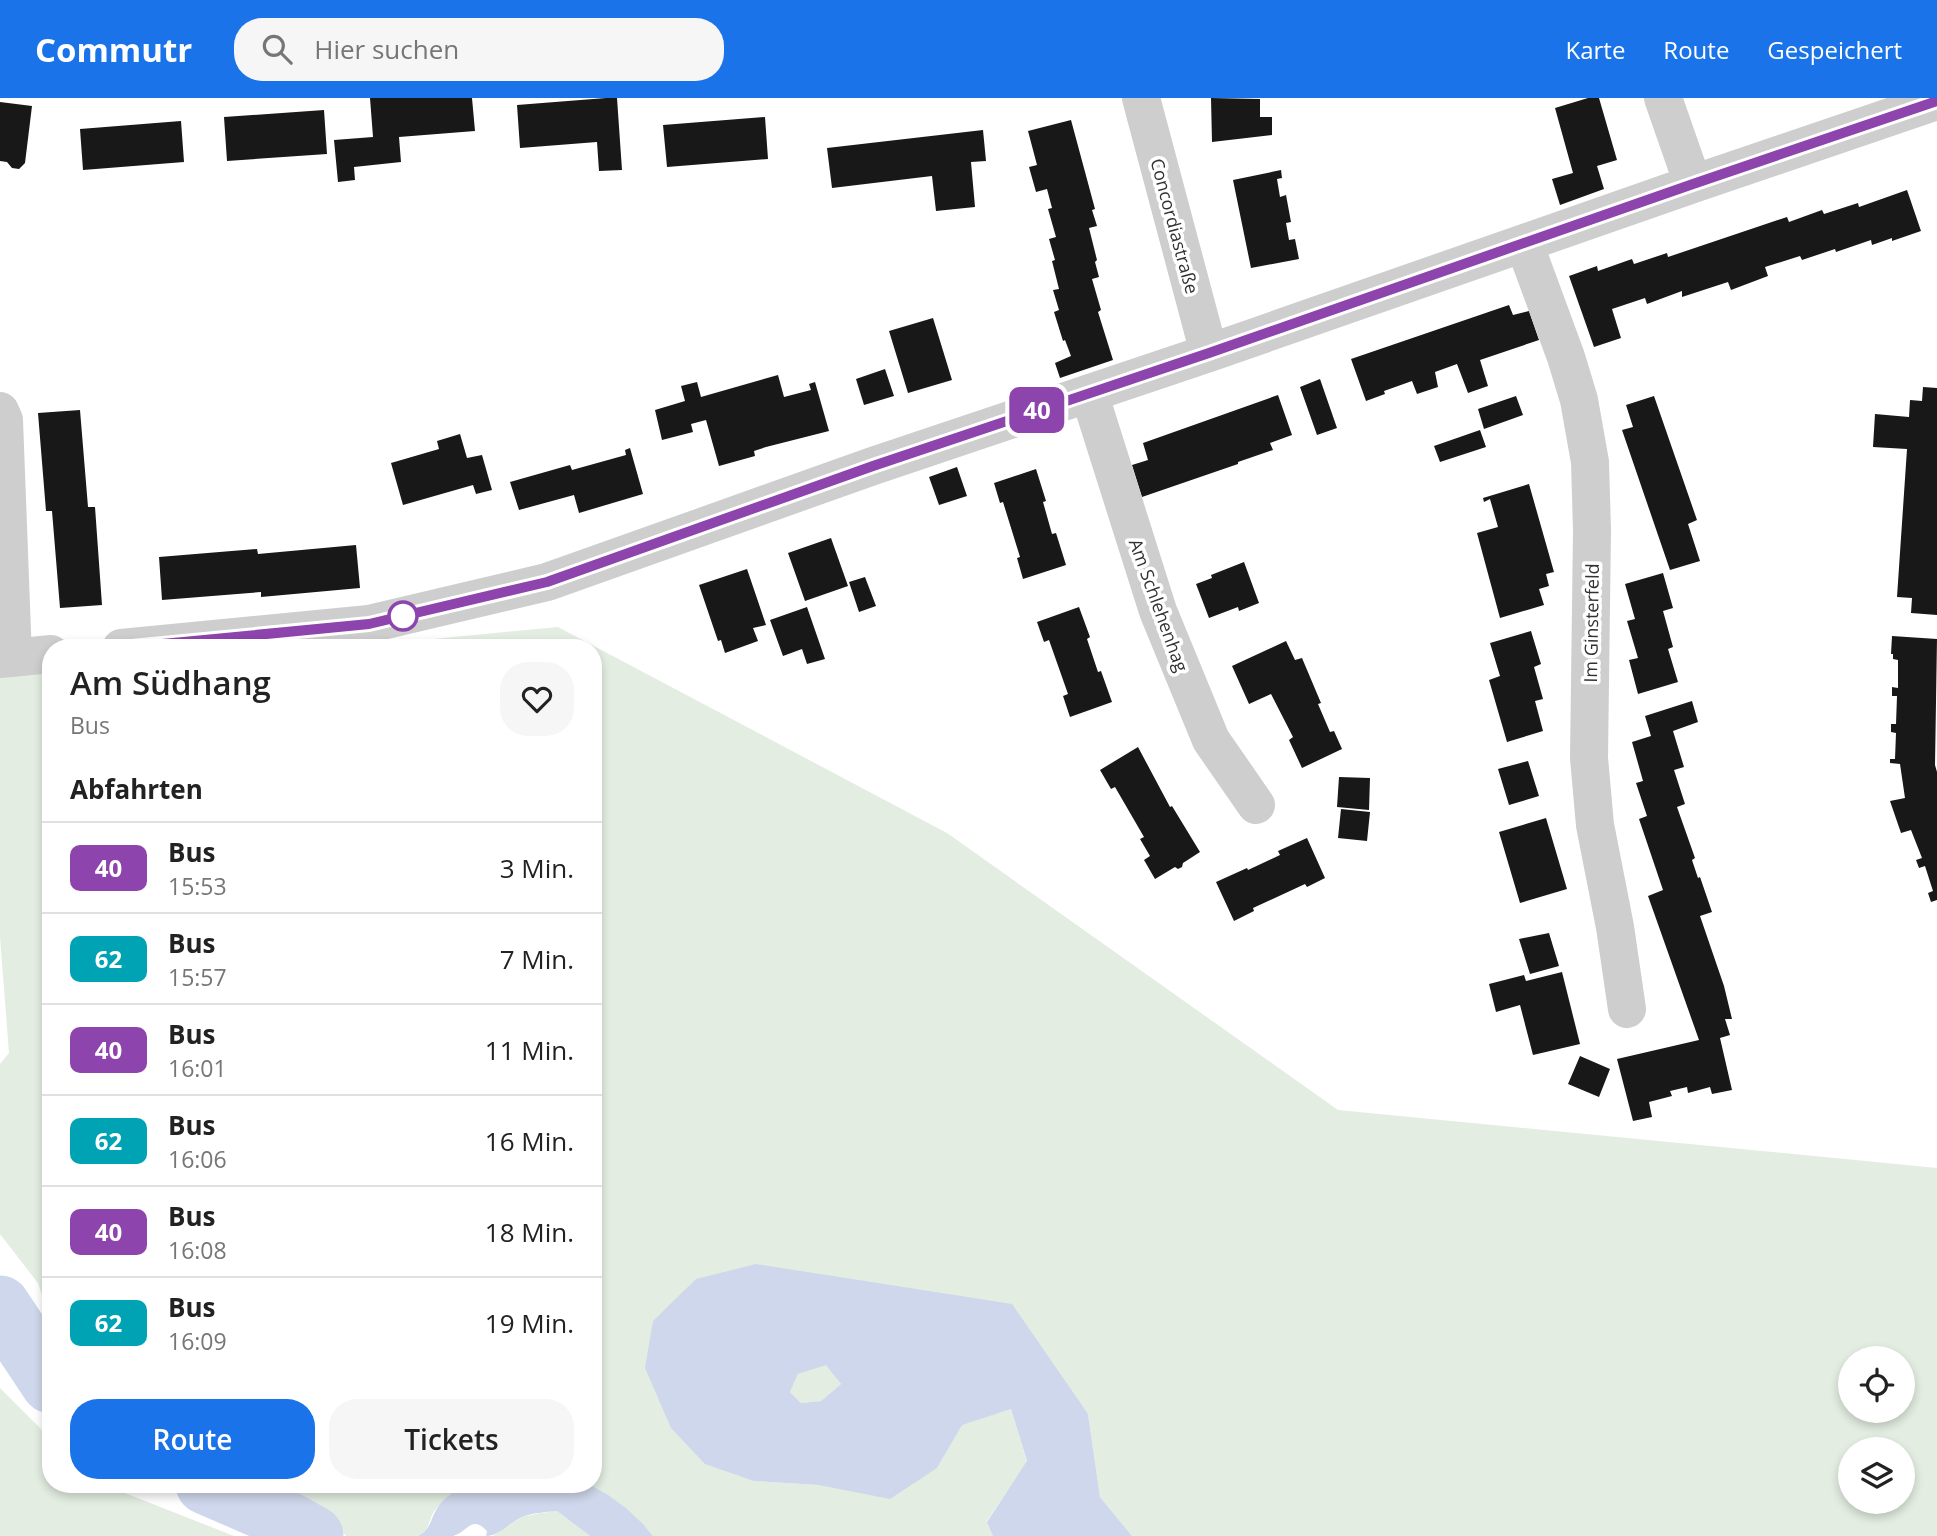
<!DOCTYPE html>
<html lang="de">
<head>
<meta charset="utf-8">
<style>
	:root { --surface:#fff; --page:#f6f6f6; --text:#222; --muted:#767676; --line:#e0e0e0; --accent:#1a73e8 }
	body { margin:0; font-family:"Open Sans",sans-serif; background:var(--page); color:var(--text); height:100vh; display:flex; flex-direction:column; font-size:26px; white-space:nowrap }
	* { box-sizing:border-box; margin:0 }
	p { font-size:23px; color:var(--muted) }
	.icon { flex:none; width:38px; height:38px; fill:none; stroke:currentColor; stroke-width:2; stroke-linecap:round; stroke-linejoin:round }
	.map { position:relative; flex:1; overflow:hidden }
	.side { position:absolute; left:42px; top:541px; width:560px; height:854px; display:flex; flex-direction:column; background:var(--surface); border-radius:28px; box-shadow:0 4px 10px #0003 }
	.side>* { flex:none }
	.badge { padding:0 14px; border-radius:10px; font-size:24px; line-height:46px }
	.controls { position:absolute; left:1838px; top:1248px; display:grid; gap:14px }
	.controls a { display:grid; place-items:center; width:77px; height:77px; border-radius:50%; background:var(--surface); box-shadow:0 4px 10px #0003; font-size:35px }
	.map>.badge { position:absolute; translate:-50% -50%; box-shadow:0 0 0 4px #fff }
	h2 { padding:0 28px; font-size:26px; line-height:63px }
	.round { display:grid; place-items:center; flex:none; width:74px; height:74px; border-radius:28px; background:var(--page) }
	.head { display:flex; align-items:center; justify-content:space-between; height:119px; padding:0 28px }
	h1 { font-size:33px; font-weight:600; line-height:52px }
	.button { display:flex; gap:14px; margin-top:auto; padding:14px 28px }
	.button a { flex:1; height:80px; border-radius:28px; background:var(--accent); color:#fff; font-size:28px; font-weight:600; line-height:80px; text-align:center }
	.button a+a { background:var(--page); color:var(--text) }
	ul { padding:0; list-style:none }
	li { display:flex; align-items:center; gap:21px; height:91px; padding:0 28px; border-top:2px solid var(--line) }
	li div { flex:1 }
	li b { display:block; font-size:26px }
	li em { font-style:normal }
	li .badge { min-width:77px; font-weight:700; text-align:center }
	header { display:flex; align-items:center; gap:42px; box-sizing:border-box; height:98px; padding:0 35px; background:var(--accent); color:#fff }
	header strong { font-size:33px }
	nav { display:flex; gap:38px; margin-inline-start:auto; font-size:24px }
	.search { width:490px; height:63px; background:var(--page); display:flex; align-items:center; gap:18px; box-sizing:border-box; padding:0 24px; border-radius:28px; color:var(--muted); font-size:26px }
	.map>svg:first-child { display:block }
	.green { fill:#e3ede1; fill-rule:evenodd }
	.water { fill:#ced7eb; fill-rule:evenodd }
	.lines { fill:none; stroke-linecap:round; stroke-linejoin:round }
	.river { stroke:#ced7eb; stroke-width:61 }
	.building { fill:#181818 }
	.minor { stroke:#cecece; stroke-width:38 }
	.line-casing { stroke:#fff; stroke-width:16 }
	.line { stroke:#8e44ad; stroke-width:10 }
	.stop-dot { fill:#fff; stroke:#8e44ad; stroke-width:3.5 }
	.labels { text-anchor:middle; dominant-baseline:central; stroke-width:7; stroke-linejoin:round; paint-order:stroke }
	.street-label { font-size:18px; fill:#313131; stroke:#fff }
</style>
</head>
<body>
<header>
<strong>Commutr</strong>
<div class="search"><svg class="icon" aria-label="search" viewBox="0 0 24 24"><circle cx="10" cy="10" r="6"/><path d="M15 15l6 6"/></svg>Hier suchen</div>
<nav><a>Karte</a><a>Route</a><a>Gespeichert</a></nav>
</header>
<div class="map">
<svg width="1937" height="1438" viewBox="0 0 1937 1438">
	<rect width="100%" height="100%" fill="#fff"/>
	<path class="green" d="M558 529 947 735 1338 1012 1937 1070V1438H1132L1100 1399 1088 1316 756 1166 754 1383 819 1387 937 1370 962 1326 1011 1311 1027 1364 987 1423 993 1438H653C635 1416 614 1400 589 1386H593V550H340ZM1850 1260H1902V1312H1850ZM1850 1351H1902V1404H1850Z
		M51 574V1225L38 1185 0 1136V966L9 955 0 839V578Z
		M827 1266 841 1286 821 1303 801 1305 790 1294 798 1276Z
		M0 1290 51 1341V1386H102L234 1438H0Z
		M286 1386H460C453 1398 440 1403 433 1415 428 1425 429 1432 418 1438H346C330 1416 303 1407 286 1386Z
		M557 1413 590 1438H493L522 1419 541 1415Z"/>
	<path class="water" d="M756 1166 1012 1206 1088 1316 1100 1399 1132 1438H993L987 1424 1027 1363 1011 1311 962 1327 937 1370 890 1401 819 1387 754 1383 705 1366 671 1330 645 1270 653 1223 696 1181ZM826 1267 841 1286 821 1303 801 1305 790 1294 798 1276Z
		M460 1386H589L608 1397 626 1410 643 1426 653 1438H590L557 1413C546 1414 532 1415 522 1419 509 1425 500 1438 486 1438L487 1433C471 1416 467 1435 453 1438 443 1438 429 1438 418 1438 432 1431 431 1417 440 1406 446 1398 455 1395 460 1386Z"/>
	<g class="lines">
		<path class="river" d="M0 1208 51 1285
			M206 1386 266 1412 313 1438"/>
	</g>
	<path class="building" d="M370 0H472L475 33 399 39 401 64 354 69 355 82 338 84 334 42 373 39Z
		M606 0H617L622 72 599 73 597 44 520 50 517 7Z
		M1211 0 1260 1V19H1272V37L1212 44Z
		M1588 0H1599L1617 62 1597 68 1604 91 1560 107 1552 81 1573 75 1555 10Z
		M0 4 32 8 25 65 19 71 12 70 7 64 0 63Z
		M324 12 327 56 227 63 224 19Z
		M765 19 768 61 667 69 663 27Z
		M1071 22 1095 111 1092 112 1097 128 1089 130 1097 162 1095 164 1099 179 1092 181 1101 212 1098 214 1113 262 1060 280 1055 265 1071 258 1065 242 1063 243 1054 214 1059 212 1053 192 1059 191 1052 163 1055 162 1049 141 1056 139 1048 111 1052 110 1047 91 1036 94 1029 69 1037 67 1028 33Z
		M181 23 184 64 83 72 80 31Z
		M983 32 986 63 971 64 975 109 936 113 932 78 832 90 827 50Z
		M1281 72 1282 80 1277 81 1280 99 1286 97 1291 124 1286 125 1289 142 1295 141 1299 161 1251 170 1233 82Z
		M1907 92 1921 133 1892 143V140L1872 147 1871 142 1836 154 1835 151 1802 162 1800 158 1765 169 1768 178 1731 192 1728 184 1682 199V193L1647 206 1645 200 1612 211 1621 240 1594 249 1569 178 1597 168 1598 173 1632 161 1634 166 1667 155 1668 159 1787 119 1789 124 1822 112 1824 116 1858 105 1859 109Z
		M1509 207 1513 217 1529 213 1539 242 1480 262 1488 288 1468 295 1457 266 1435 274 1438 289 1417 296 1412 283 1384 293 1385 296 1366 303 1351 261Z
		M933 220 952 282 908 295 889 233Z
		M885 271 894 298 864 307 856 281Z
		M778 277 784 299 811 292 809 286 815 284 829 333 766 349 754 353 755 358 719 368 706 322 691 326 693 334 662 342 655 312 685 303 681 288 697 284 701 299Z
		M1320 281 1337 330 1317 337 1300 289Z
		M1923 289 1937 290V517L1911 515 1912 500 1897 499 1907 351 1873 349 1875 316 1909 319 1910 302 1922 303Z
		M1278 297 1292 337 1270 345 1273 352 1238 364V366L1142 399 1132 367 1148 362 1143 345Z
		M1516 298 1523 317 1484 331 1478 311Z
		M1654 298 1697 422 1688 426 1700 463 1670 472 1622 332 1633 329 1626 307Z
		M80 312 88 409H95L102 507 60 510 52 413H46L38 315Z
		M1480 332 1486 349 1440 364 1434 348Z
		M460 336 467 360 482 357 492 392 476 396 473 387 403 407 391 365 439 351 437 343Z
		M630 350 643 396 579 415 574 397 519 412 510 384 570 367 572 372 626 357 625 352Z
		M957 369 967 398 939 407 929 379Z
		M1036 371 1046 403 1043 404 1052 436 1056 435 1066 467 1023 481 1017 460 1020 459 1003 404 1000 405 994 385Z
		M1529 386 1554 474 1546 476 1549 488 1539 491 1544 507 1500 520 1477 435 1498 429 1490 401 1484 404 1483 400Z
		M831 440 848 488 805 503 788 455Z
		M356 447 360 490 261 499V494L162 502 159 459 257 451 258 456Z
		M1244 464 1259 505 1239 513 1238 509 1209 520 1196 486 1212 480 1211 477Z
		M747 471 766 527 753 530 758 543 725 555 721 542 718 543 699 487Z
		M1663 475 1673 510 1663 513 1673 549 1668 551 1678 584 1638 596 1629 562 1638 560 1627 523 1635 521 1625 486Z
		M865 479 876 508 859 514 849 484Z
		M807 509 825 561 807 566 802 551 783 558 770 522Z
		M1079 509 1090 539 1087 541 1098 574 1101 573 1112 604 1070 619 1063 598 1068 596 1049 542 1044 544 1037 524Z
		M1531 533 1541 566 1534 569 1543 601 1535 603 1543 633 1507 644 1489 582 1500 578 1490 545Z
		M1892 538 1937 541 1935 667 1937 674V802L1931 804 1928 795 1933 793 1925 768 1919 770 1916 762 1922 760 1911 732 1901 735 1890 703 1905 700 1900 666 1890 665V661H1895L1896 635 1891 634V626H1896L1897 598H1892V589L1898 590V562L1893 561V556H1891Z
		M1286 543 1295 562 1302 560 1321 605 1318 606 1330 634 1334 633 1342 651 1302 670 1289 642 1293 639 1271 596 1249 606 1232 568Z
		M1692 603 1698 624 1673 633 1684 669 1674 672 1685 706 1677 709 1695 760 1692 762 1698 780 1700 779 1712 814 1700 818 1724 888 1732 921H1725L1730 937 1720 940 1732 992 1712 996 1710 989 1688 995 1687 989 1670 993 1672 998 1649 1004 1652 1019 1633 1023 1617 961 1699 942 1648 798 1663 792 1639 721 1647 718 1636 685 1643 683 1632 644 1651 638 1645 618Z
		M1138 649 1170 709 1172 708 1200 754 1183 765 1182 769 1178 771 1175 769 1155 781 1144 762 1150 758 1140 741 1144 739 1115 689 1111 691 1100 672Z
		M1528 663 1539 698 1509 707 1498 671Z
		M1339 679 1370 680 1369 712 1337 709Z
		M1341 711 1370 714 1367 743 1338 740Z
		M1546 720 1567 791 1520 805 1499 734Z
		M1307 740 1325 780 1307 789 1305 786 1253 810 1254 813 1234 823 1216 784 1247 770 1248 772 1280 757 1278 753Z
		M1549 835 1559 868 1530 876 1519 841Z
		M1562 874 1580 946 1533 957 1520 907 1496 914 1489 886 1524 877 1526 883Z
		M1580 958 1610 971 1599 999 1568 986Z"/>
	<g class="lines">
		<path class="minor" d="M1141 0 1209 255
			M1663 0 1693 86
			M1524 145 1566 259 1579 302 1590 364 1592 432 1589 660 1595 727 1615 829 1627 911
			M1089 295 1158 513 1211 642 1256 707
			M0 313 4 322 13 560
			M121 550 369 526 547 484 873 368 1209 255 1693 86 1937 3
			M0 561 51 556"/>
	</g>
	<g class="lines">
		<g class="line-casing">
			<path id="line" d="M121 550 369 526 547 484 873 368 1209 255 1693 86 1937 3"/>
		</g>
		<use href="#line" class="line"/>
	</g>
	<circle class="stop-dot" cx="403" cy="518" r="14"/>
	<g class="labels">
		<g class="street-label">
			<text transform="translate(1175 128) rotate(75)">Concordiastraße</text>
			<text transform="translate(1159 507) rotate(70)">Am Schlehenhag</text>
			<text transform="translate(1591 525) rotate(-89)">Im Ginsterfeld</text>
		</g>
	</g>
</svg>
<div class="controls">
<a><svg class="icon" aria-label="locate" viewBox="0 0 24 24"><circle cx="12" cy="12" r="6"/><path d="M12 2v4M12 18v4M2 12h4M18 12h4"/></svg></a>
<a><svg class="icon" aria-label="layers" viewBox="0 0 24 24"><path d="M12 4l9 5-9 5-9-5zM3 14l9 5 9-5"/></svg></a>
</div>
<b class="badge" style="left:1037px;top:312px;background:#8e44ad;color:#fff">40</b>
<section class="side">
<div class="head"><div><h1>Am Südhang</h1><p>Bus</p></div><a class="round"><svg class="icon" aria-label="heart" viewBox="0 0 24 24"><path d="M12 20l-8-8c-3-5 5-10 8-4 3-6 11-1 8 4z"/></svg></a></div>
<h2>Abfahrten</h2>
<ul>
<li><span class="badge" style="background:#8e44ad;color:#fff">40</span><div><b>Bus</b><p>15:53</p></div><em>3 Min.</em></li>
<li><span class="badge" style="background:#00a3b4;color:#fff">62</span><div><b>Bus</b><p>15:57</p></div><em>7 Min.</em></li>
<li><span class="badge" style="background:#8e44ad;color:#fff">40</span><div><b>Bus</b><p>16:01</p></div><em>11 Min.</em></li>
<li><span class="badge" style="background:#00a3b4;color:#fff">62</span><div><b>Bus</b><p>16:06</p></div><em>16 Min.</em></li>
<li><span class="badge" style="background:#8e44ad;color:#fff">40</span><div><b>Bus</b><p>16:08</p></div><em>18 Min.</em></li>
<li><span class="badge" style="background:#00a3b4;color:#fff">62</span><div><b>Bus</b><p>16:09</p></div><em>19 Min.</em></li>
</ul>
<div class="button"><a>Route</a><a>Tickets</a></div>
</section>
</div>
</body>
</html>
